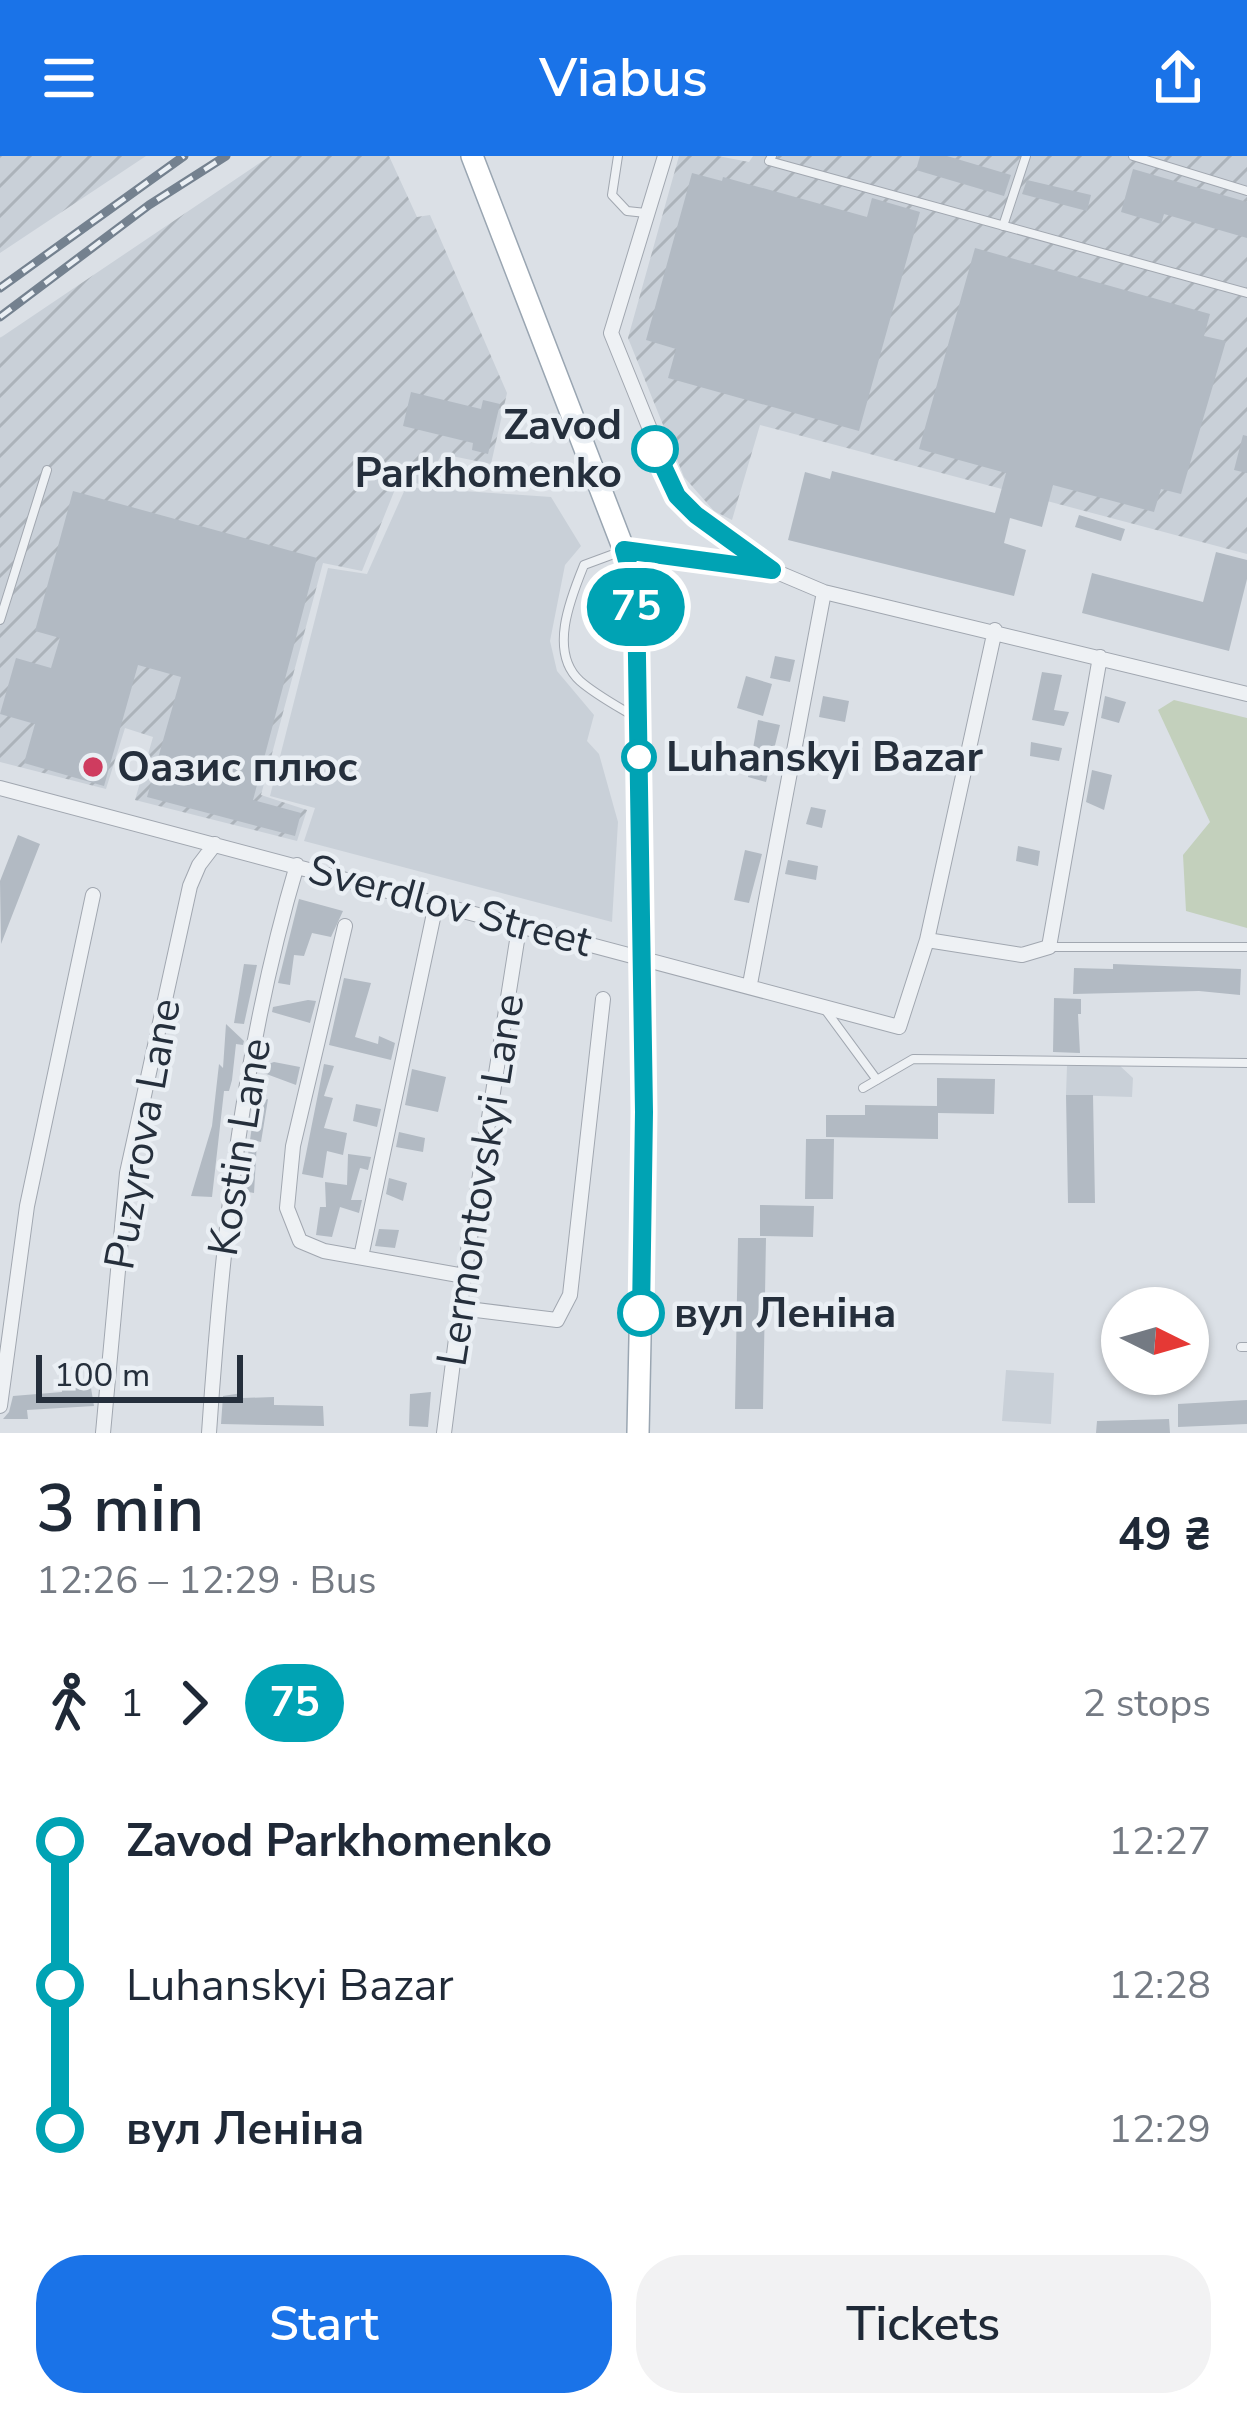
<!DOCTYPE html>
<html lang="en">
<head>
<meta charset="utf-8">
<style>
	:root { --surface:#fff; --page:#f2f2f3; --text:#1f2937; --muted:#747a83; --accent:#1a73e8 }
	body { margin:0; font-family:"Nunito Sans",sans-serif; background:var(--page); color:var(--text); height:100vh; display:flex; flex-direction:column; font-size:45px; white-space:nowrap }
	* { box-sizing:border-box; margin:0 }
	p { font-size:39px; color:var(--muted) }
	.icon { flex:none; width:66px; height:66px; fill:none; stroke:currentColor; stroke-width:2; stroke-linecap:round; stroke-linejoin:round }
	.map { position:relative; height:1277px; overflow:hidden }
	.side { display:flex; flex-direction:column; background:var(--surface); flex:1 }
	.side>* { flex:none }
	.badge { padding:0 24px; border-radius:39px; font-size:42px; line-height:78px }
	.needle { width:78px; rotate:95deg }
	.controls { position:absolute; left:1101px; top:1131px; display:grid; gap:24px }
	.controls a { display:grid; place-items:center; width:108px; height:108px; border-radius:50%; background:var(--surface); box-shadow:0 3px 9px #0004; font-size:60px }
	.scale { position:absolute; left:36px; bottom:30px; width:207px; box-sizing:border-box; padding-left:12px; border:6px solid #252f3c; border-top:0; font-size:33px; line-height:42px; white-space:nowrap; color:#252f3c; -webkit-text-stroke:9px #eaeff4; paint-order:stroke }
	.map>.badge { position:absolute; translate:-50% -50%; box-shadow:0 0 0 6px #fff }
	.legs { display:flex; align-items:center; gap:18px; height:132px; padding:0 36px; font-size:39px }
	.legs p { margin-inline-start:auto }
	.overview { display:flex; align-items:center; justify-content:space-between; height:204px; padding:0 36px }
	h1 { font-size:66px; font-weight:600; line-height:90px }
	.primary-button { display:flex; gap:24px; margin-top:auto; padding:24px 36px }
	.primary-button a { flex:1; height:138px; border-radius:48px; background:var(--accent); color:#fff; font-size:48px; font-weight:600; line-height:138px; text-align:center }
	.primary-button a+a { background:var(--page); color:var(--text) }
	ul { padding:0 36px; list-style:none }
	li { display:flex; align-items:center; gap:42px; height:144px; font-size:45px }
	li i { display:grid; place-items:center; width:18px; height:100%; margin:0 15px; background:currentColor }
	li i::after { content:''; width:30px; height:30px; margin:-15px; border:9px solid; border-radius:50%; background:var(--surface) }
	li p { margin-inline-start:auto }
	li:first-child i { background:linear-gradient(#0000 50%,currentColor 0) }
	li:last-child i { background:linear-gradient(currentColor 50%,#0000 0) }
	header { display:flex; justify-content:space-between; align-items:center; height:156px; padding:0 36px; background:var(--accent); color:#fff; font-size:54px; font-weight:600 }
	.map>svg:first-child { display:block }
	.built { fill:#c9d0d8 }
	.industrial { fill:url(#industrial-furrows) }
	.grass { fill:#c3d0bc }
	.building { fill:#b2bac3 }
	.lines { fill:none; stroke-linecap:round; stroke-linejoin:round }
	.lane-casing { stroke:#a1a7b0; stroke-width:10 }
	.street-casing { stroke:#a1a7b0; stroke-width:16 }
	.primary-casing { stroke:#9aa6b2; stroke-width:24 }
	.lane { stroke:#eef1f4; stroke-width:8 }
	.street { stroke:#eef1f4; stroke-width:14 }
	.primary { stroke:#fff; stroke-width:21 }
	.rail-casing { stroke:#74818f; stroke-width:9 }
	.rail { stroke:#eaeff4; stroke-width:4.5; stroke-dasharray:14; stroke-linecap:butt }
	.line-1-casing { stroke:#fff; stroke-width:27 }
	.line-1 { stroke:#00a3b4; stroke-width:18 }
	.stop-1-dot { fill:#fff; stroke:#00a3b4; stroke-width:6 }
	.poi-dot { fill:#cf3c5f; stroke:#eaeff4; stroke-width:4.5 }
	.labels { text-anchor:middle; dominant-baseline:central; stroke-width:9; stroke-linejoin:round; paint-order:stroke }
	.stop-label { font-size:42px; font-weight:bold; fill:#252f3c; stroke:#eaeff4; text-anchor:start }
	.poi-label { font-size:42px; font-weight:bold; fill:#252f3c; stroke:#eaeff4; text-anchor:start }
	.street-label { font-size:42px; fill:#252f3c; stroke:#eaeff4 }
</style>
</head>
<body>
<header><svg class="icon" aria-label="menu" viewBox="0 0 24 24"><path d="M4 6h16M4 12h16M4 18h16"/></svg>Viabus<svg class="icon" aria-label="share" viewBox="0 0 24 24"><path d="M12 15V3M7 8l5-5 5 5M5 13v7h14v-7"/></svg></header>
<div class="map">
<svg width="1247" height="1277" viewBox="0 0 1247 1277">
	<defs>
		<pattern id="industrial-furrows" width="10" height="10" patternUnits="userSpaceOnUse" patternTransform="scale(3)"><rect width="10" height="10" fill="#c9d0d8"/><path d="M-1 1l2-2M0 10L10 0M9 11l2-2" fill="none" stroke="#acb3ba"/></pattern>
	</defs>
	<rect width="100%" height="100%" fill="#dbe0e6"/>
	<path class="built" d="M406 331 551 341 581 390 565 409 550 485 557 515 594 559 587 585 599 598 618 666 612 766 304 685 315 652 270 640 328 412 367 418Z
		M1119 909 1133 922 1132 941 1066 939 1067 910Z
		M1006 1214 1054 1217 1051 1268 1002 1265Z"/>
	<path class="industrial" d="M0 0H146L0 97Z
		M270 0H389L417 61 430 59 507 237 491 308 442 298 424 330 400 321 362 415 323 407 261 639 307 654 297 685 135 644 153 581 125 572 106 633 0 606V182Z
		M679 0H718L749 6 753 0H1247V398L760 269 732 364 714 355 684 321 628 182Z"/>
	<path class="grass" d="M1174 544 1247 562V772L1186 755 1183 699 1210 666 1158 554Z"/>
	<path class="building" d="M920 0H947L1011 19 1004 40 916 14Z
		M1133 13 1247 46V82L1164 58 1161 68 1121 56Z
		M692 17 722 25 723 21 867 61 872 42 920 56 859 275 668 222 676 193 646 184Z
		M1027 24 1091 39 1087 55 1022 38Z
		M975 92 1210 158 1204 180 1226 185 1181 338 1161 333 1154 356 1053 329 1042 371 1010 362 1004 387 1026 394 1014 440 788 384 805 316 830 323 832 315 995 357 1006 317 919 293Z
		M411 236 481 253 483 244 500 248 488 298 472 294 473 287 403 270Z
		M1243 279 1247 280V317L1234 314Z
		M73 335 317 402 253 644 301 657 295 680 147 641 181 521 138 509 104 630 24 607 35 568 0 558 16 502 51 512 60 482 35 475Z
		M1079 359 1125 373 1121 385 1075 371Z
		M1216 396 1247 404V423L1229 495 1082 457 1092 417 1203 446Z
		M775 500 795 504 790 526 770 522Z
		M1042 516 1062 519 1054 554 1069 556 1064 570 1032 564Z
		M746 520 772 528 763 560 737 552Z
		M823 540 849 545 845 566 819 561Z
		M1105 540 1126 546 1119 567 1101 562Z
		M758 564 780 569 766 626 748 621Z
		M1031 586 1062 592 1059 605 1030 600Z
		M1092 614 1112 619 1104 654 1086 646Z
		M811 651 826 654 822 672 806 668Z
		M18 679 40 688 1 788 0 725Z
		M1018 690 1040 695 1038 710 1016 705Z
		M745 694 762 698 749 747 734 744Z
		M788 704 818 710 816 724 785 718Z
		M299 743 343 755 331 781 312 777 304 800 294 799 290 829 278 827Z
		M244 808 257 809 244 868 234 867Z
		M1113 808 1241 813 1240 839 1199 835 1073 838 1074 812 1113 813Z
		M344 822 371 827 355 881 378 888 379 880 395 887 391 904 329 889Z
		M1054 842 1081 843V858H1078L1080 897 1053 896Z
		M308 844 316 845 310 867 272 856 273 851Z
		M226 868 244 885 243 889 236 888 232 924 229 935H224L212 1041 191 1040 212 970 219 908 223 912Z
		M274 906 300 911 296 929 261 916 262 910Z
		M324 908 334 910 324 940 333 942 324 972 347 977 343 999 327 995 323 1022 302 1018Z
		M412 913 446 921 438 956 405 949Z
		M937 922 995 923 994 958 938 957V983L826 981V959H865V949L937 950Z
		M1066 939H1093L1095 1047H1068Z
		M268 943 261 986 257 985 254 1037 243 1035 255 948Z
		M356 948 381 953 377 971 353 965Z
		M399 976 425 982 423 996 396 991Z
		M806 983H834L833 1043H805Z
		M348 998 371 1001 368 1014 360 1012 351 1044H362L359 1057 340 1051 332 1081 316 1079 320 1051H326L325 1026 347 1029Z
		M389 1022 407 1027 403 1045 386 1038Z
		M760 1049 814 1050 813 1081 760 1080Z
		M379 1073 399 1074 395 1092 375 1090Z
		M738 1082H766L763 1253H735Z
		M62 1232H91L94 1250 27 1254 28 1263H3L9 1256 13 1240 62 1236Z
		M431 1236 428 1271 409 1270 410 1238Z
		M242 1237V1242L274 1241V1249L323 1250 324 1270 221 1268 223 1240Z
		M1247 1244V1268L1178 1271V1248Z
		M1169 1263 1170 1277H1096L1097 1265Z"/>
	<g class="lines">
		<g class="lane-casing">
			<path id="lane" d="M618 0 612 39 627 55 646 57
				M772 0 769 5 1247 137
				M1133 0 1247 35
				M1003 70 1026 0
				M622 395 584 409C571 441 548 496 580 525 596 539 617 550 635 561
				M0 464 47 314
				M1051 791H1247
				M824 852 877 924
				M863 932 913 903 1247 907
				M1241 1191H1247"/>
		</g>
		<g class="street-casing">
			<path id="street" d="M665 0 611 177 677 340 696 359 771 413
				M624 394 772 414 824 436 1247 538
				M0 632 899 871 927 784 995 474
				M345 770 293 990 287 1052 300 1085 324 1095 464 1120
				M927 784 1022 799 1049 791 1100 501
				M750 828 824 436
				M361 1101 436 748
				M460 1152 557 1164 570 1139 603 843
				M0 1250 27 1050 93 739
				M103 1277 127 1017 190 730 199 709 215 688
				M209 1277C222 1085 242 894 297 709
				M444 1277 464 1120 519 772"/>
		</g>
		<g class="primary-casing">
			<path id="primary" d="M472 0 624 394 636 437 644 995 638 1277"/>
		</g>
		<use href="#lane" class="lane"/>
		<use href="#street" class="street"/>
		<use href="#primary" class="primary"/>
		<g class="rail-casing">
			<path id="rail" d="M0 132 184 0
				M0 161 149 49 226 0"/>
		</g>
		<use href="#rail" class="rail"/>
	</g>
	<g class="lines">
		<g class="line-1-casing">
			<path id="line-1" d="M641 1157 644 956 636 437 624 394 772 414 696 359 677 340 655 293"/>
		</g>
		<use href="#line-1" class="line-1"/>
	</g>
	<g class="stop-1-dot">
		<circle cx="655" cy="293" r="21"/>
		<circle cx="639" cy="601" r="15"/>
		<circle cx="641" cy="1157" r="21"/>
	</g>
	<circle class="poi-dot" cx="93" cy="611" r="12"/>
	<g class="labels">
		<g class="stop-label">
			<text x="622" y="269" text-anchor="end">Zavod<tspan x="622" dy="48">Parkhomenko</tspan></text>
			<text x="666" y="601">Luhanskyi Bazar</text>
			<text x="674" y="1157">вул Леніна</text>
		</g>
		<g class="poi-label">
			<text x="117" y="611">Оазис плюс</text>
		</g>
		<g class="street-label">
			<text transform="translate(450 750) rotate(15)">Sverdlov Street</text>
			<text transform="translate(143 978) rotate(-80)">Puzyrova Lane</text>
			<text transform="translate(240 991) rotate(-81)">Kostin Lane</text>
			<text transform="translate(481 1024) rotate(-81)">Lermontovskyi Lane</text>
		</g>
	</g>
</svg>
<div class="controls">
<a><svg class="needle" viewBox="-14 -14 28 28"><path d="M0-13l5 13h-10z" fill="#e53935"/><path d="M0 13l5-13h-10z" fill="#747a83"/></svg></a>
</div>
<div class="scale">100 m</div>
<b class="badge" style="left:636px;top:451px;background:#00a3b4;color:#fff">75</b>
</div>
<section class="side">
<div class="overview"><div><h1>3 min</h1><p>12:26 – 12:29 · Bus</p></div><b>49 ₴</b></div>
<div class="legs"><svg class="icon" aria-label="walk" viewBox="0 0 24 24"><circle cx="13" cy="4" r="2"/><path d="M13 8l-2 6 4 7M11 14l-3 7M7 12l3-4h3l4 4"/></svg>1<svg class="icon" aria-label="forward" viewBox="0 0 24 24"><path d="M9 5l7 7-7 7"/></svg><b class="badge" style="background:#00a3b4;color:#fff">75</b><p>2 stops</p></div>
<ul>
<li><i style="color:#00a3b4"></i><b>Zavod Parkhomenko</b><p>12:27</p></li>
<li><i style="color:#00a3b4"></i><span>Luhanskyi Bazar</span><p>12:28</p></li>
<li><i style="color:#00a3b4"></i><b>вул Леніна</b><p>12:29</p></li>
</ul>
<div class="primary-button"><a>Start</a><a>Tickets</a></div>
</section>
</body>
</html>
